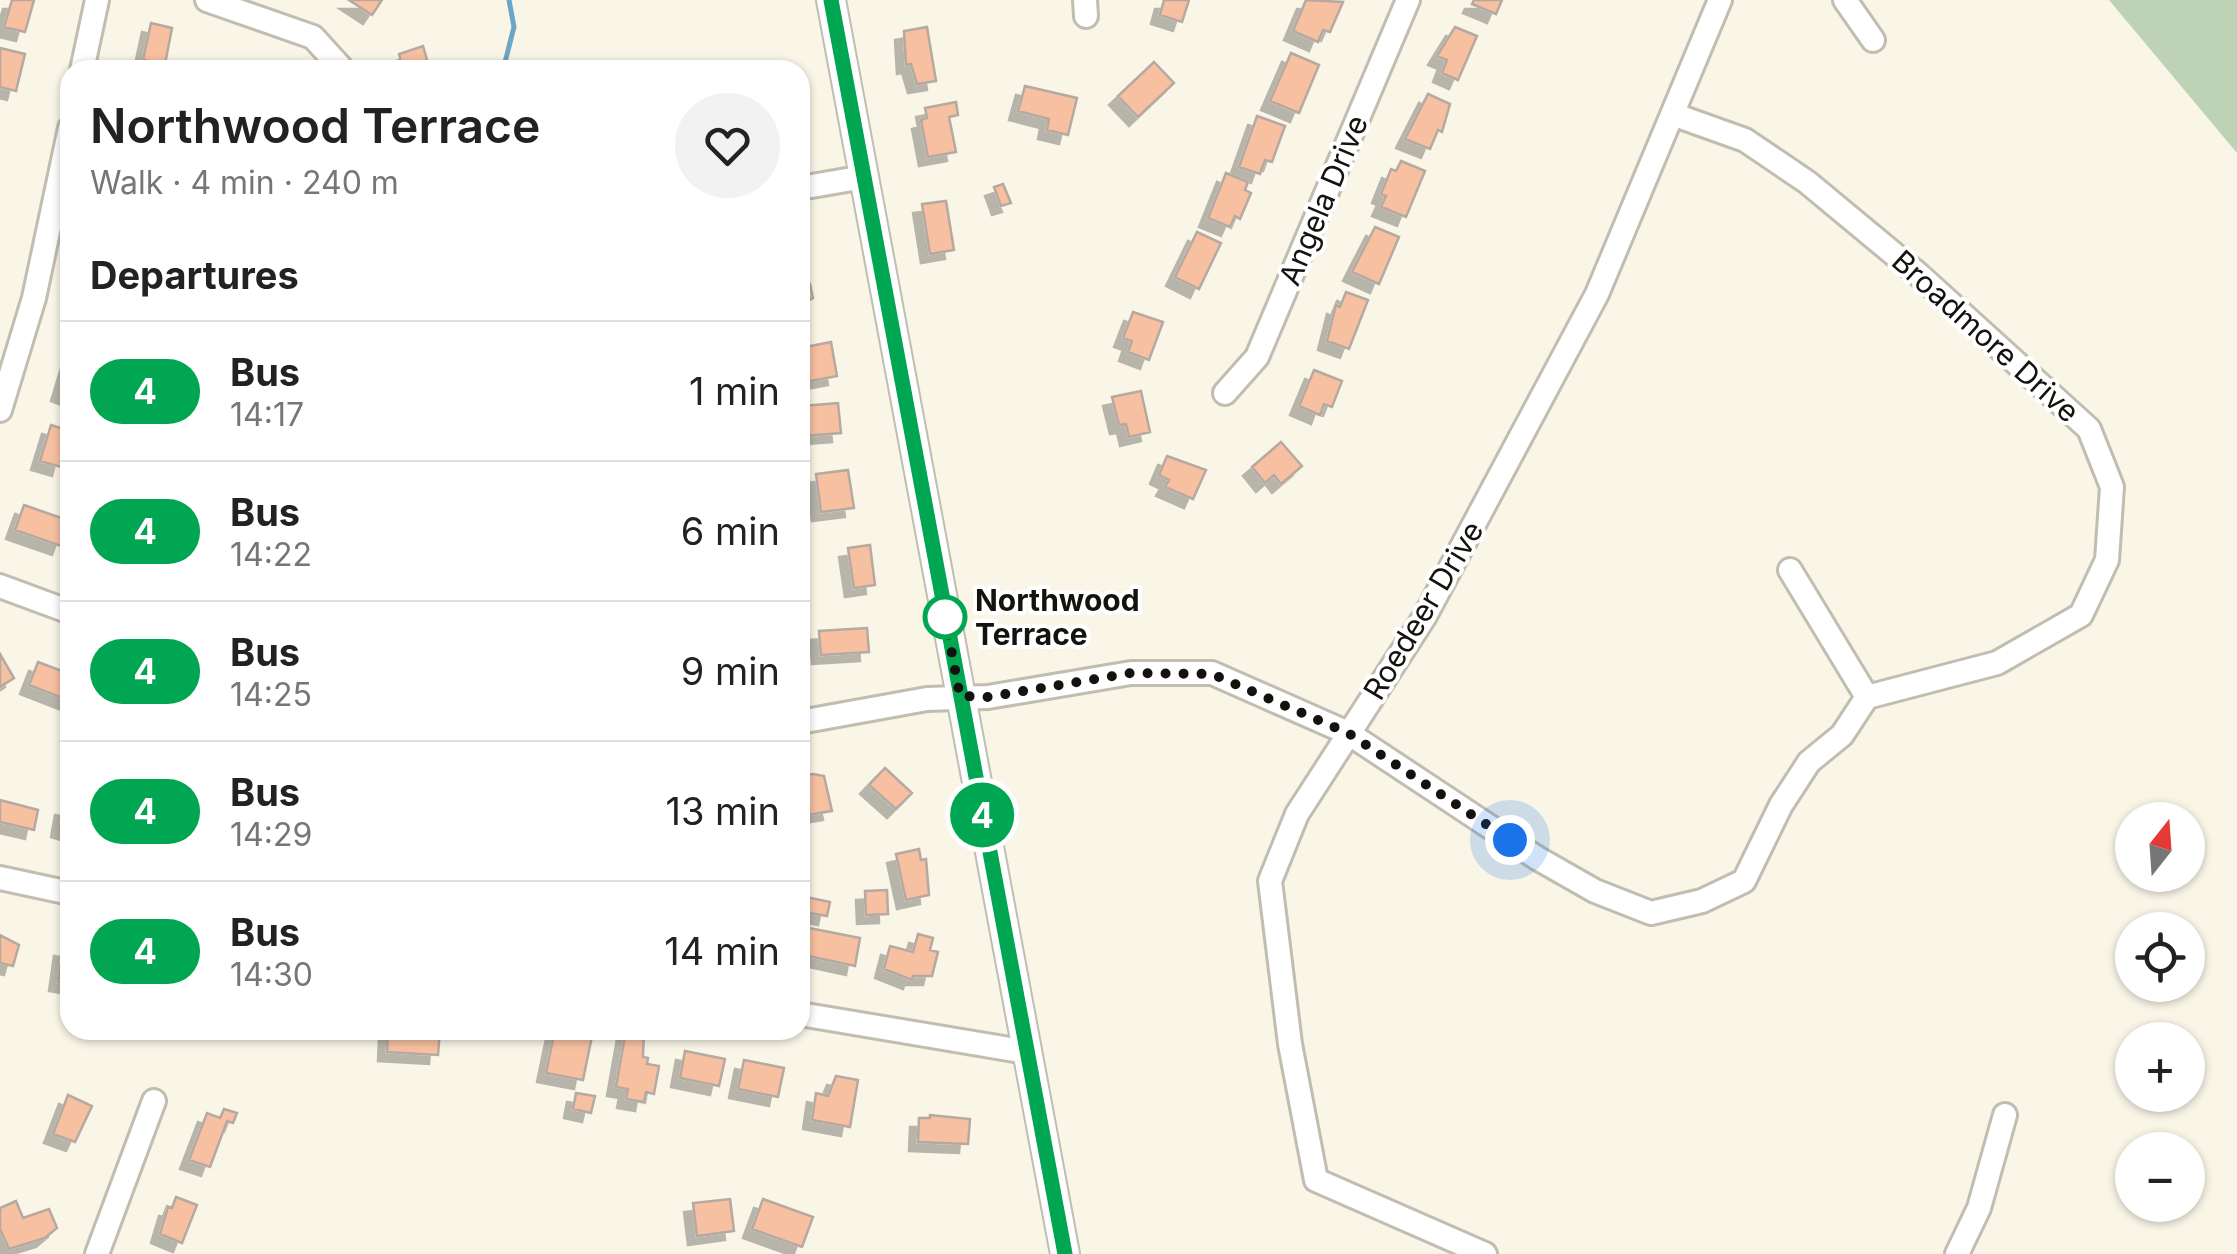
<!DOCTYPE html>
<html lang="en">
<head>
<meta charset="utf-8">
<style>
	:root { --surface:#fff; --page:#f2f2f2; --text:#222; --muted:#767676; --line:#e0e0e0 }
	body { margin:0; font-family:Inter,sans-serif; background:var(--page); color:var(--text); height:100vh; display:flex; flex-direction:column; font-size:38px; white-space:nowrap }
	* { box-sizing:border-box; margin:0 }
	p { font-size:32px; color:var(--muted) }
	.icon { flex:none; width:55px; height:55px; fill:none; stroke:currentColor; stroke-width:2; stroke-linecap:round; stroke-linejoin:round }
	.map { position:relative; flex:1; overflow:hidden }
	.side { position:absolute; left:60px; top:60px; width:750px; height:980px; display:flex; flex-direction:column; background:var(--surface); border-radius:30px; box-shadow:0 2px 8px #0004 }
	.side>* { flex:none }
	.badge { padding:0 20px; border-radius:32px; font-size:35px; line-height:65px }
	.needle { width:65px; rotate:17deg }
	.fabs { position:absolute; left:2115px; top:802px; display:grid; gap:20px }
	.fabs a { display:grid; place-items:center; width:90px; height:90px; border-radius:50%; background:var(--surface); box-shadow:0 2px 8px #0004; font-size:50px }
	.you { position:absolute; width:50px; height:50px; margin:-25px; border:8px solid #fff; border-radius:50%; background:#1a73e8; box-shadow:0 0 0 15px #1a73e833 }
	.map>.badge { position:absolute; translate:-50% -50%; box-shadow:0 0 0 5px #fff }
	h2 { padding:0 30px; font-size:38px; line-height:90px }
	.round { display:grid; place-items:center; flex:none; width:105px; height:105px; border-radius:52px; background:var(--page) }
	.overview { display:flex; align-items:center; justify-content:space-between; height:170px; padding:0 30px }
	h1 { font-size:48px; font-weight:600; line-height:75px }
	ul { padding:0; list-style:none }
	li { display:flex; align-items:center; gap:30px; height:140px; padding:0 30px; border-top:2px solid var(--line) }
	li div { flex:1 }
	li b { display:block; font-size:38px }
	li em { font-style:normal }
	li .badge { min-width:110px; font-weight:700; text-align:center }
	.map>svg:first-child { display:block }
	.green { fill:#bed3b6 }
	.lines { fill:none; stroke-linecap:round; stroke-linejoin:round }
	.stream { stroke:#6ca6c6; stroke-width:5 }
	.building { fill:#f7c0a0; stroke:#b6a9a1; stroke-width:2.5; filter:url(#shadow) }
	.minor-casing { stroke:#c1bdb0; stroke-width:28 }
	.major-casing { stroke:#c1bdb0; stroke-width:32 }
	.minor { stroke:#fff; stroke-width:22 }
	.major { stroke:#fff; stroke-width:28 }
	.line-casing { stroke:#fff; stroke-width:22 }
	.line { stroke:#00a651; stroke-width:15 }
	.walk { stroke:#14120e; stroke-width:10; stroke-dasharray:0 18 }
	.stop-dot { fill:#fff; stroke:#00a651; stroke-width:5 }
	.labels { text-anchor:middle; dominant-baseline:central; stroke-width:8; stroke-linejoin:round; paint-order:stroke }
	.street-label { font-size:30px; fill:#14120e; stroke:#fff }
	.stop-label { font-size:30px; font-weight:bold; fill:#14120e; stroke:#fff; text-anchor:start }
</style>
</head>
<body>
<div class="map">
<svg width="2237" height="1254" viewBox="0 0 2237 1254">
	<defs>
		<filter id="shadow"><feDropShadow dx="-9" dy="9" stdDeviation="0" flood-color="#0004"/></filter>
	</defs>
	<rect width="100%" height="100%" fill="#f9f5e7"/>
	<path class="green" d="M2109 0H2237V153Z"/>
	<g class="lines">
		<path class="stream" d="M503 70 514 27 509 0"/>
	</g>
	<path class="building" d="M12 0H34L25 32 4 27Z
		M349 0H382L372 15Z
		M1164 0H1189L1182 22 1160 15Z
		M1306 0 1343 2 1330 32 1323 30 1318 42 1293 31Z
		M1474 0H1502L1496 14 1472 4Z
		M151 23 172 28 165 64 143 60Z
		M927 27 936 81 917 84 911 64 906 65 904 31Z
		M1455 27 1477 36 1458 80 1442 73 1447 60 1437 56Z
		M423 46 430 70H403L399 54Z
		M0 48 25 54 16 91 0 87Z
		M1291 53 1319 65 1299 113 1270 101Z
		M1154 62 1174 83 1138 117 1118 96Z
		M1025 86 1077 98 1068 135 1047 130 1049 119 1018 111Z
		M1428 94 1450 104 1442 132 1438 130 1430 149 1405 139Z
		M956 102 958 115 949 117 956 152 928 157 921 120 927 118 925 108Z
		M1257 116 1285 126 1272 162 1265 160 1260 174 1239 167Z
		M1401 161 1425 171 1406 217 1381 207 1386 196 1381 194 1391 169 1396 171Z
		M1226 173 1248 182 1245 190 1251 193 1240 219 1235 216 1230 227 1208 218Z
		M1003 184 1011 203 1001 206 994 187Z
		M946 201 954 250 930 254 922 204Z
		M1375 227 1399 237 1379 284 1352 272Z
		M1197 232 1221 243 1199 289 1175 277Z
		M800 233 808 273 800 274Z
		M800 284H810L813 298 800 305Z
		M1346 292 1368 300 1349 349 1327 341 1336 305 1340 307Z
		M1133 312 1163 322 1149 360 1128 352 1132 341 1123 338Z
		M831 342 837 376 800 383V348Z
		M70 359V396L60 392Z
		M1314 370 1342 381 1332 407 1324 404 1320 415 1299 406Z
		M1141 391 1150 432 1129 437 1126 424 1119 425 1112 397Z
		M838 403 841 433 804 436 802 406Z
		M51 425 70 431 61 467 40 461Z
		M1281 442 1302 466 1281 484 1274 475 1265 483 1252 467Z
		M1167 456 1206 470 1193 499 1165 487 1169 480 1159 475Z
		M848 470 854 508 821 512 816 474Z
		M24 505 70 521 61 546 15 530Z
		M870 545 875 585 854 588 848 548Z
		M867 628 869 652 821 655 819 631Z
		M0 654 14 678 0 687Z
		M38 662 70 674V701L29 685Z
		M885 768 912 793 896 809 869 785Z
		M813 774 824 776 832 811 807 815 806 805 800 806V776Z
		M0 800 38 810 34 830 0 822Z
		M64 806 70 807V831L60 828Z
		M919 849 921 860 926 859 929 895 906 900 896 854Z
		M887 890 888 914 866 915 865 891Z
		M806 897 830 902 827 916 804 912Z
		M809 928 860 938 855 966 804 955Z
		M918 934 933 938 930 950 938 952 932 976H913L912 980 884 969 890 946 913 952Z
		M0 935 19 945 13 966 0 963Z
		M63 947 70 948V984L58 982Z
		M388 1030H440L438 1055 387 1052Z
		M555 1030 592 1036 583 1080 546 1073Z
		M626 1030H644L643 1057 648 1058 647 1064 659 1066 654 1094 646 1092 644 1102 626 1099 628 1089 616 1087Z
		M685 1051 725 1059 719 1086 680 1078Z
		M744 1060 784 1068 778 1097 738 1089Z
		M836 1076 858 1080 850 1127 812 1120 816 1093 828 1096Z
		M576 1093 595 1096 591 1113 573 1109Z
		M68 1095 92 1106 75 1142 53 1134Z
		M224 1109 237 1113 233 1123 227 1121 210 1167 189 1160 207 1113 220 1118Z
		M930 1115 970 1119 968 1144 918 1142 919 1118H930Z
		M176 1197 197 1205 182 1243 160 1234 168 1207 172 1208Z
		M730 1199 734 1231 697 1236 693 1203Z
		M763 1199 813 1217 802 1247 752 1229Z
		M16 1201 23 1218 49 1209 57 1228 45 1238 9 1249 0 1229V1208Z"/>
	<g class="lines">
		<g class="minor-casing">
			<path id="minor" d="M207 0 313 37 343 70
				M1085 0 1086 16
				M1845 0 1873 40
				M82 70 97 0
				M800 188 864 177
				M1225 393 1257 357 1408 0
				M0 410 34 298 70 128
				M1790 570 1867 697
				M0 586 70 612
				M800 722 927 699 988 697 1131 673H1212L1348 733 1537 858 1595 891 1651 913 1702 901 1744 881 1781 805 1809 762 1842 735 1867 697 1997 663 2081 615 2107 560 2112 487 2089 429 1918 274 1807 182 1745 140 1675 115
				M0 878 70 893
				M800 1014 1027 1052
				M97 1254 154 1101
				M1485 1254 1316 1180 1290 1044 1270 881 1297 814 1425 616 1597 294 1720 0
				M1957 1254 1979 1208 2005 1115"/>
		</g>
		<g class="major-casing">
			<path id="major" d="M831 0 1065 1254"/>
		</g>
		<use href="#minor" class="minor"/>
		<use href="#major" class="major"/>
	</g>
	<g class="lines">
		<g class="line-casing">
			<path id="line" d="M831 0 1065 1254"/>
		</g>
		<use href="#line" class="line"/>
		<path class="walk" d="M945 617 960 696 988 697 1131 673 1212 674 1348 733 1510 840"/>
	</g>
	<circle class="stop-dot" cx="945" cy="617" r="20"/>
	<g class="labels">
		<g class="street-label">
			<text transform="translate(1323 200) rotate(-67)">Angela Drive</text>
			<text transform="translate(1986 336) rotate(42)">Broadmore Drive</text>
			<text transform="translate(1423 610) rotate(-59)">Roedeer Drive</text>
		</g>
		<g class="stop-label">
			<text x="975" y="600">Northwood<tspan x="975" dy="34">Terrace</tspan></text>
		</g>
	</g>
</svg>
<div class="fabs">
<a><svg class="needle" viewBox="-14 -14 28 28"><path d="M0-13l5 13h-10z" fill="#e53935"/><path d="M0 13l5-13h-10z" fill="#767676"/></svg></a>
<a><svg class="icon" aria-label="locate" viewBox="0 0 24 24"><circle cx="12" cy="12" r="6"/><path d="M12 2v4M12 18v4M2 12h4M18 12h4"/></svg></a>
<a>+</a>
<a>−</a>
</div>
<div class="you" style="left:1510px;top:840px"></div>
<b class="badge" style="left:982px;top:815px;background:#00a651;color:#fff">4</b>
<section class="side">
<div class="overview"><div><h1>Northwood Terrace</h1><p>Walk · 4 min · 240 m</p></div><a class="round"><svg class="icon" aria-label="heart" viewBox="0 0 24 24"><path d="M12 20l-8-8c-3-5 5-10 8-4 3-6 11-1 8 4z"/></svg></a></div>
<h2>Departures</h2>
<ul>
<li><span class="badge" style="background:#00a651;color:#fff">4</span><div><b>Bus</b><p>14:17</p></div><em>1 min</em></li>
<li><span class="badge" style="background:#00a651;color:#fff">4</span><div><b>Bus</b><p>14:22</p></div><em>6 min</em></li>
<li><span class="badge" style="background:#00a651;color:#fff">4</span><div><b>Bus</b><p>14:25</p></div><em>9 min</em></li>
<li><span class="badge" style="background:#00a651;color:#fff">4</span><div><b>Bus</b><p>14:29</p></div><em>13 min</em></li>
<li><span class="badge" style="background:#00a651;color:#fff">4</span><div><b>Bus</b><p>14:30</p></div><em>14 min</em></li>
</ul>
</section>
</div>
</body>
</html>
